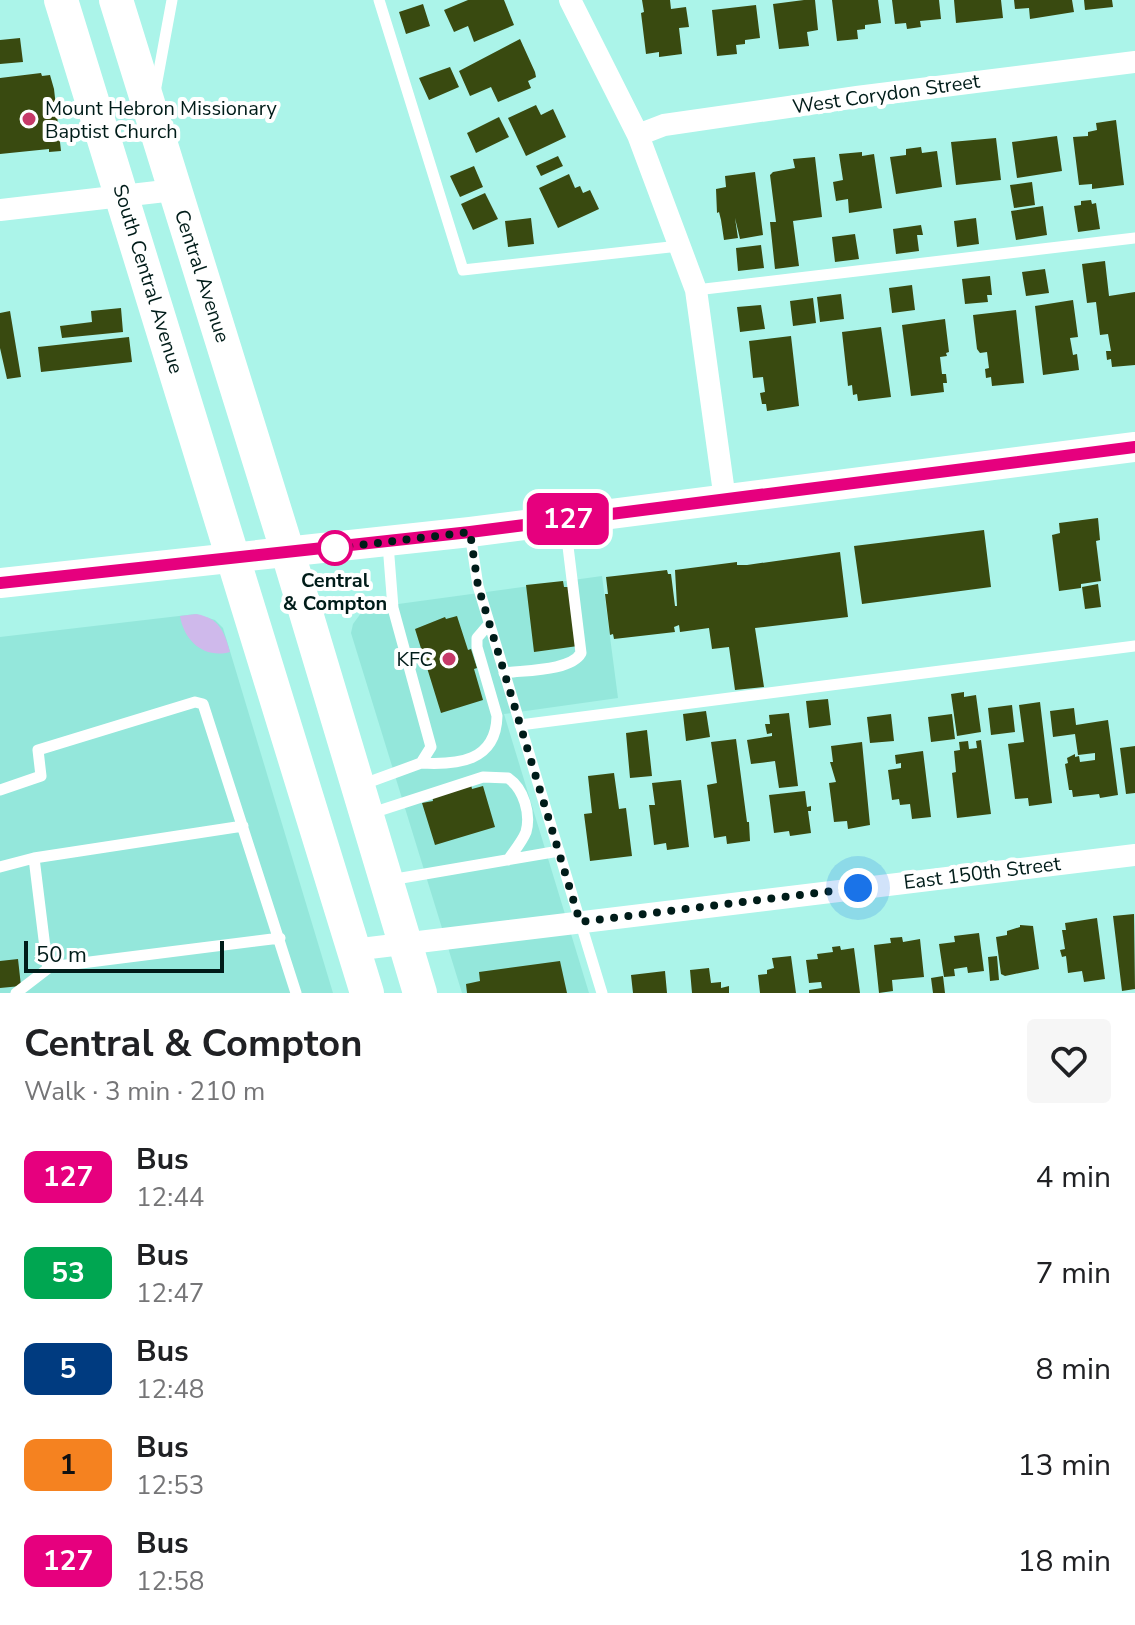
<!DOCTYPE html>
<html lang="en">
<head>
<meta charset="utf-8">
<style>
	:root { --surface:#fff; --page:#f6f6f6; --text:#202124; --muted:#757577 }
	body { margin:0; font-family:"Nunito Sans",sans-serif; background:var(--page); color:var(--text); height:100vh; display:flex; flex-direction:column; font-size:30px; white-space:nowrap }
	* { box-sizing:border-box; margin:0 }
	p { font-size:26px; color:var(--muted) }
	.icon { flex:none; width:44px; height:44px; fill:none; stroke:currentColor; stroke-width:2; stroke-linecap:round; stroke-linejoin:round }
	.map { position:relative; height:993px; overflow:hidden }
	.sheet { display:flex; flex-direction:column; background:var(--surface); flex:1 }
	.sheet>* { flex:none }
	.badge { padding:0 16px; border-radius:12px; font-size:28px; line-height:52px }
	.scale { position:absolute; left:24px; bottom:20px; width:200px; box-sizing:border-box; padding-left:8px; border:4px solid #001c19; border-top:0; font-size:22px; line-height:28px; white-space:nowrap; color:#001c19; -webkit-text-stroke:6px #fff; paint-order:stroke }
	.you { position:absolute; width:40px; height:40px; margin:-20px; border:6px solid #fff; border-radius:50%; background:#1a73e8; box-shadow:0 0 0 12px #1a73e833 }
	.map>.badge { position:absolute; translate:-50% -50%; box-shadow:0 0 0 4px #fff }
	.round { display:grid; place-items:center; flex:none; width:84px; height:84px; border-radius:8px; background:var(--page) }
	.summary { display:flex; align-items:center; justify-content:space-between; height:136px; padding:0 24px }
	h1 { font-size:38px; font-weight:700; line-height:60px }
	ul { padding:0; list-style:none }
	li { display:flex; align-items:center; gap:24px; height:96px; padding:0 24px }
	li div { flex:1 }
	li b { display:block; font-size:30px }
	li em { font-style:normal }
	li .badge { min-width:88px; font-weight:700; text-align:center }
	.map>svg:first-child { display:block }
	.built { fill:#94e7db }
	.green { fill:#cfb9eb }
	.building { fill:#394a10 }
	.lines { fill:none; stroke-linecap:round; stroke-linejoin:round }
	.service { stroke:#fff; stroke-width:11 }
	.minor { stroke:#fff; stroke-width:22 }
	.secondary { stroke:#fff; stroke-width:30 }
	.primary { stroke:#fff; stroke-width:34 }
	.line-casing { stroke:#fff; stroke-width:18 }
	.line { stroke:#e6007e; stroke-width:12 }
	.walk { stroke:#001c19; stroke-width:8; stroke-dasharray:0 14.4 }
	.poi-dot { fill:#c63968; stroke:#fff; stroke-width:3 }
	.stop-dot { fill:#fff; stroke:#e6007e; stroke-width:4 }
	.labels { text-anchor:middle; dominant-baseline:central; stroke-width:8; stroke-linejoin:round; paint-order:stroke }
	.street-label { font-size:20px; fill:#001c19; stroke:#fff }
	.poi-label { font-size:20px; fill:#001c19; stroke:#fff; text-anchor:start }
	.stop-label { font-size:20px; font-weight:bold; fill:#001c19; stroke:#fff }
</style>
</head>
<body>
<div class="map">
<svg width="1135" height="993" viewBox="0 0 1135 993">
	<rect width="100%" height="100%" fill="#abf4e9"/>
	<path class="built" d="M602 576 618 698 504 714 589 993H462L351 633 353 624 364 609 369 608Z
		M196 614 215 620 223 628 333 993H0V637Z"/>
	<path class="green" d="M196 614C219 618 224 631 230 652 204 659 184 641 180 616Z"/>
	<path class="building" d="M468 0H504L514 25 474 42 468 26 454 32 444 10Z
		M642 0H670L671 9 686 7 689 27 679 28 682 54 659 57V52L646 54 641 13 644 12Z
		M804 0H815L818 30 807 32 809 46 779 49 773 4Z
		M832 0H878L881 23 865 25V29L857 30 858 39 837 41Z
		M892 0H939L941 19 920 21 921 27 907 29 906 23 895 24Z
		M954 0H1001L1003 18 956 23Z
		M1014 0H1072L1074 12 1030 19 1029 8 1015 9Z
		M1084 0H1112L1113 7 1085 10Z
		M423 4 430 26 406 34 399 12Z
		M756 5 760 38 745 40V44L736 45 737 54 717 56 712 10Z
		M20 38 23 62 0 64V40Z
		M520 39 535 72 536 77 528 81 531 88 498 102 491 87 470 96 459 71Z
		M450 67 459 87 429 100 419 78Z
		M41 73 42 76 50 75 54 89 61 151 49 152V149L0 154V78Z
		M536 105 541 115 553 109 566 137 526 156 508 118Z
		M499 117 509 137 476 153 467 133Z
		M1116 120 1124 185 1092 189V184L1079 185 1073 137 1088 136V132L1097 130 1096 123Z
		M1057 136 1062 171 1017 178 1012 142Z
		M996 138 1001 180 956 185 951 142Z
		M921 147 922 153 937 151 942 187 896 194 890 157 906 155V149Z
		M862 152V156L874 154 882 208 849 213 848 199 836 201 833 182 843 180 839 154Z
		M558 156 563 166 541 176 536 166Z
		M815 157 822 217 793 221 799 266 775 269 770 222H776L770 175 773 172 795 168 793 159Z
		M474 166 483 187 460 197 450 176Z
		M755 172 763 235 740 239 735 218 738 238 724 240 721 220 719 212 717 213 716 189 726 187 725 176Z
		M569 174 575 188 580 186 583 193 590 190 599 209 558 228 539 188Z
		M1032 182 1035 205 1014 208 1010 185Z
		M485 193 498 219 473 230 461 204Z
		M1091 200 1092 204 1096 203 1100 229 1078 232 1074 206 1081 205V201Z
		M1043 206 1047 235 1016 240 1011 211Z
		M531 218 534 244 508 247 505 221Z
		M976 218 979 244 957 247 954 221Z
		M921 225 923 235H917L919 251 896 254 893 229Z
		M855 234 859 259 835 262 832 237Z
		M761 245 764 268 738 271 736 248Z
		M1105 261 1109 296 1135 292V365L1112 367 1111 359 1107 360 1106 351H1111L1108 334 1100 335 1096 302 1087 303 1082 264Z
		M1045 269 1049 293 1026 296 1022 272Z
		M990 276 992 295H987L988 302 965 304 962 279Z
		M912 285 915 310 892 313 889 288Z
		M841 294 844 319 820 322 817 297Z
		M813 298 816 323 793 326 790 301Z
		M1073 300 1078 337 1070 338 1073 355 1077 354 1079 370 1043 375 1035 306Z
		M761 305 765 329 740 332 737 307Z
		M121 308 123 332 62 338 60 326 92 322 91 311Z
		M1016 310 1024 383 992 386 991 377 986 378 985 369 989 368 987 352 980 353 977 349 973 315Z
		M10 311 21 377 7 379 0 348V313Z
		M945 319 949 352 946 353 947 356 940 357 942 374H946L947 383H943L944 392 911 396 902 325Z
		M881 327 891 397 858 401 857 394 853 395 852 385 848 386 842 332Z
		M791 336 799 406 767 411 766 404H762L760 393 765 392 763 377 753 378 749 341Z
		M129 337 132 362 41 372 38 347Z
		M1098 518 1100 540 1096 541 1101 581 1081 584V588L1059 591 1052 535 1060 533 1059 523Z
		M984 530 991 587 862 604 854 546Z
		M840 552 848 617 755 628 764 687 735 690 729 647 712 649 709 628 680 632 679 625 674 627 675 632 614 639 613 634 610 635 605 594H608L606 577 667 570 668 574H671L675 606H677L675 570 737 562V565H747Z
		M563 581 564 587H570L578 646 534 652 526 585Z
		M1098 584 1101 607 1085 609 1082 587Z
		M457 616 468 650 471 649 477 668 474 669 483 700 441 713 415 629 445 617 446 619Z
		M964 692V697L976 695 981 732 957 736 951 694Z
		M828 699 831 725 809 728 806 701Z
		M1040 702 1052 803 1029 806 1028 798 1015 799 1008 744 1024 742 1019 705Z
		M1012 705 1015 732 991 735 988 708Z
		M1074 708 1076 725 1108 720 1118 795 1100 798 1099 794 1073 797 1072 790H1069L1065 764 1068 763 1067 758 1075 754V757L1079 756 1080 762 1095 760V753L1078 755 1075 734 1053 737 1050 711Z
		M706 711 710 737 686 741 683 714Z
		M789 713 798 786 779 788 775 761 751 764 747 740 772 736V733L767 734 765 724H770L769 715Z
		M891 714 894 741 870 743 867 717Z
		M952 714 955 739 931 742 928 717Z
		M647 730 652 776 630 778 626 733Z
		M736 739 747 822H749L750 841 727 844 726 836 714 838 707 785 717 783 711 742Z
		M981 740 991 814 957 818 952 773 956 772 954 751 960 750 959 742 968 741 969 749 977 748 976 741Z
		M862 742 870 825 848 829 847 821 834 822 829 783 836 782 830 762H833L831 746Z
		M1135 746V793L1126 794 1120 748Z
		M923 751 931 817 912 819 910 804 900 805 899 799 892 800 888 770 901 768V763L896 764 895 755Z
		M614 773 619 809 626 808 632 856 590 861 584 814 592 813 588 776Z
		M681 780 689 847 667 850 666 843 654 845 649 805H655L652 783Z
		M471 784 472 789 483 786 495 827 435 845 422 803 433 801 432 795Z
		M805 791 807 807 811 806V811H808L811 833 790 836 789 831 774 833 769 795Z
		M1134 914 1135 989 1122 991 1113 916Z
		M1097 918 1105 979 1084 982 1082 971 1068 973 1066 956 1062 957 1060 950 1065 949 1062 930H1066L1065 923Z
		M1020 925 1033 926 1039 969 1005 976 1001 974 996 937 1007 935V931L1020 927Z
		M979 933 984 971 968 973 967 967 954 969 955 976 944 977 939 944 955 942 954 936Z
		M902 937 903 942 920 939 924 977 892 980 893 991 879 993 874 945 891 943 890 938Z
		M840 946 841 950 854 948 860 993H809V990L822 988 821 982 809 983 806 960 818 959 817 954 833 952 832 947Z
		M791 956 796 993H760L758 975 767 974V970L774 968 772 958Z
		M997 956 999 980 990 981 988 957Z
		M18 959 21 986 0 988V961Z
		M560 961 567 993H467L466 984 480 981 479 972Z
		M709 968 711 983 721 982V988L729 986V993H692L690 970Z
		M665 971 667 993H633L631 975Z
		M943 976 945 993H933L931 978Z"/>
	<g class="lines">
		<path class="service" d="M379 0 463 270 679 246
			M155 92 172 0
			M696 290 1135 238
			M470 533 478 586 602 993
			M504 673C525 670 571 671 581 653L565 522
			M520 725 1135 646
			M421 763C457 765 496 762 497 716L477 647V638L489 624
			M361 785 421 763 431 747 393 608 388 544
			M0 790 41 776 38 750 195 702 203 704 296 993
			M372 813 483 777 508 778C524 789 531 814 526 832 522 842 514 851 508 860
			M34 858 243 826
			M0 867 34 858 47 964 50 967 16 993
			M390 880 559 851
			M50 967 280 938"/>
		<path class="minor" d="M570 0 638 135 696 290 725 500
			M638 135 664 125 857 97 1135 62
			M0 210 174 190
			M353 950 1135 855"/>
		<path class="secondary" d="M0 583 470 532 1135 447"/>
		<path class="primary" d="M61 0 367 993
			M116 0 288 553 420 993"/>
	</g>
	<g class="lines">
		<g class="line-casing">
			<path id="line" d="M0 583 470 532 1135 447"/>
		</g>
		<use href="#line" class="line"/>
		<path class="walk" d="M335 548 470 532 478 586 580 922 858 888"/>
	</g>
	<g class="poi-dot">
		<circle cx="29" cy="119" r="8"/>
		<circle cx="449" cy="659" r="8"/>
	</g>
	<circle class="stop-dot" cx="335" cy="548" r="16"/>
	<g class="labels">
		<g class="street-label">
			<text transform="translate(886 94) rotate(-8)">West Corydon Street</text>
			<text transform="translate(202 276) rotate(72)">Central Avenue</text>
			<text transform="translate(148 279) rotate(73)">South Central Avenue</text>
			<text transform="translate(982 873) rotate(-7)">East 150th Street</text>
		</g>
		<g class="poi-label">
			<text x="45" y="108">Mount Hebron Missionary<tspan x="45" dy="23">Baptist Church</tspan></text>
			<text x="433" y="659" text-anchor="end">KFC</text>
		</g>
		<g class="stop-label">
			<text x="335" y="580">Central<tspan x="335" dy="23">&amp; Compton</tspan></text>
		</g>
	</g>
</svg>
<div class="scale">50 m</div>
<div class="you" style="left:858px;top:888px"></div>
<b class="badge" style="left:568px;top:519px;background:#e6007e;color:#fff">127</b>
</div>
<section class="sheet">
<div class="summary"><div><h1>Central &amp; Compton</h1><p>Walk · 3 min · 210 m</p></div><a class="round"><svg class="icon" aria-label="heart" viewBox="0 0 24 24"><path d="M12 20l-8-8c-3-5 5-10 8-4 3-6 11-1 8 4z"/></svg></a></div>
<ul>
<li><span class="badge" style="background:#e6007e;color:#fff">127</span><div><b>Bus</b><p>12:44</p></div><em>4 min</em></li>
<li><span class="badge" style="background:#00a651;color:#fff">53</span><div><b>Bus</b><p>12:47</p></div><em>7 min</em></li>
<li><span class="badge" style="background:#003b80;color:#fff">5</span><div><b>Bus</b><p>12:48</p></div><em>8 min</em></li>
<li><span class="badge" style="background:#f58220;color:#111">1</span><div><b>Bus</b><p>12:53</p></div><em>13 min</em></li>
<li><span class="badge" style="background:#e6007e;color:#fff">127</span><div><b>Bus</b><p>12:58</p></div><em>18 min</em></li>
</ul>
</section>
</body>
</html>
